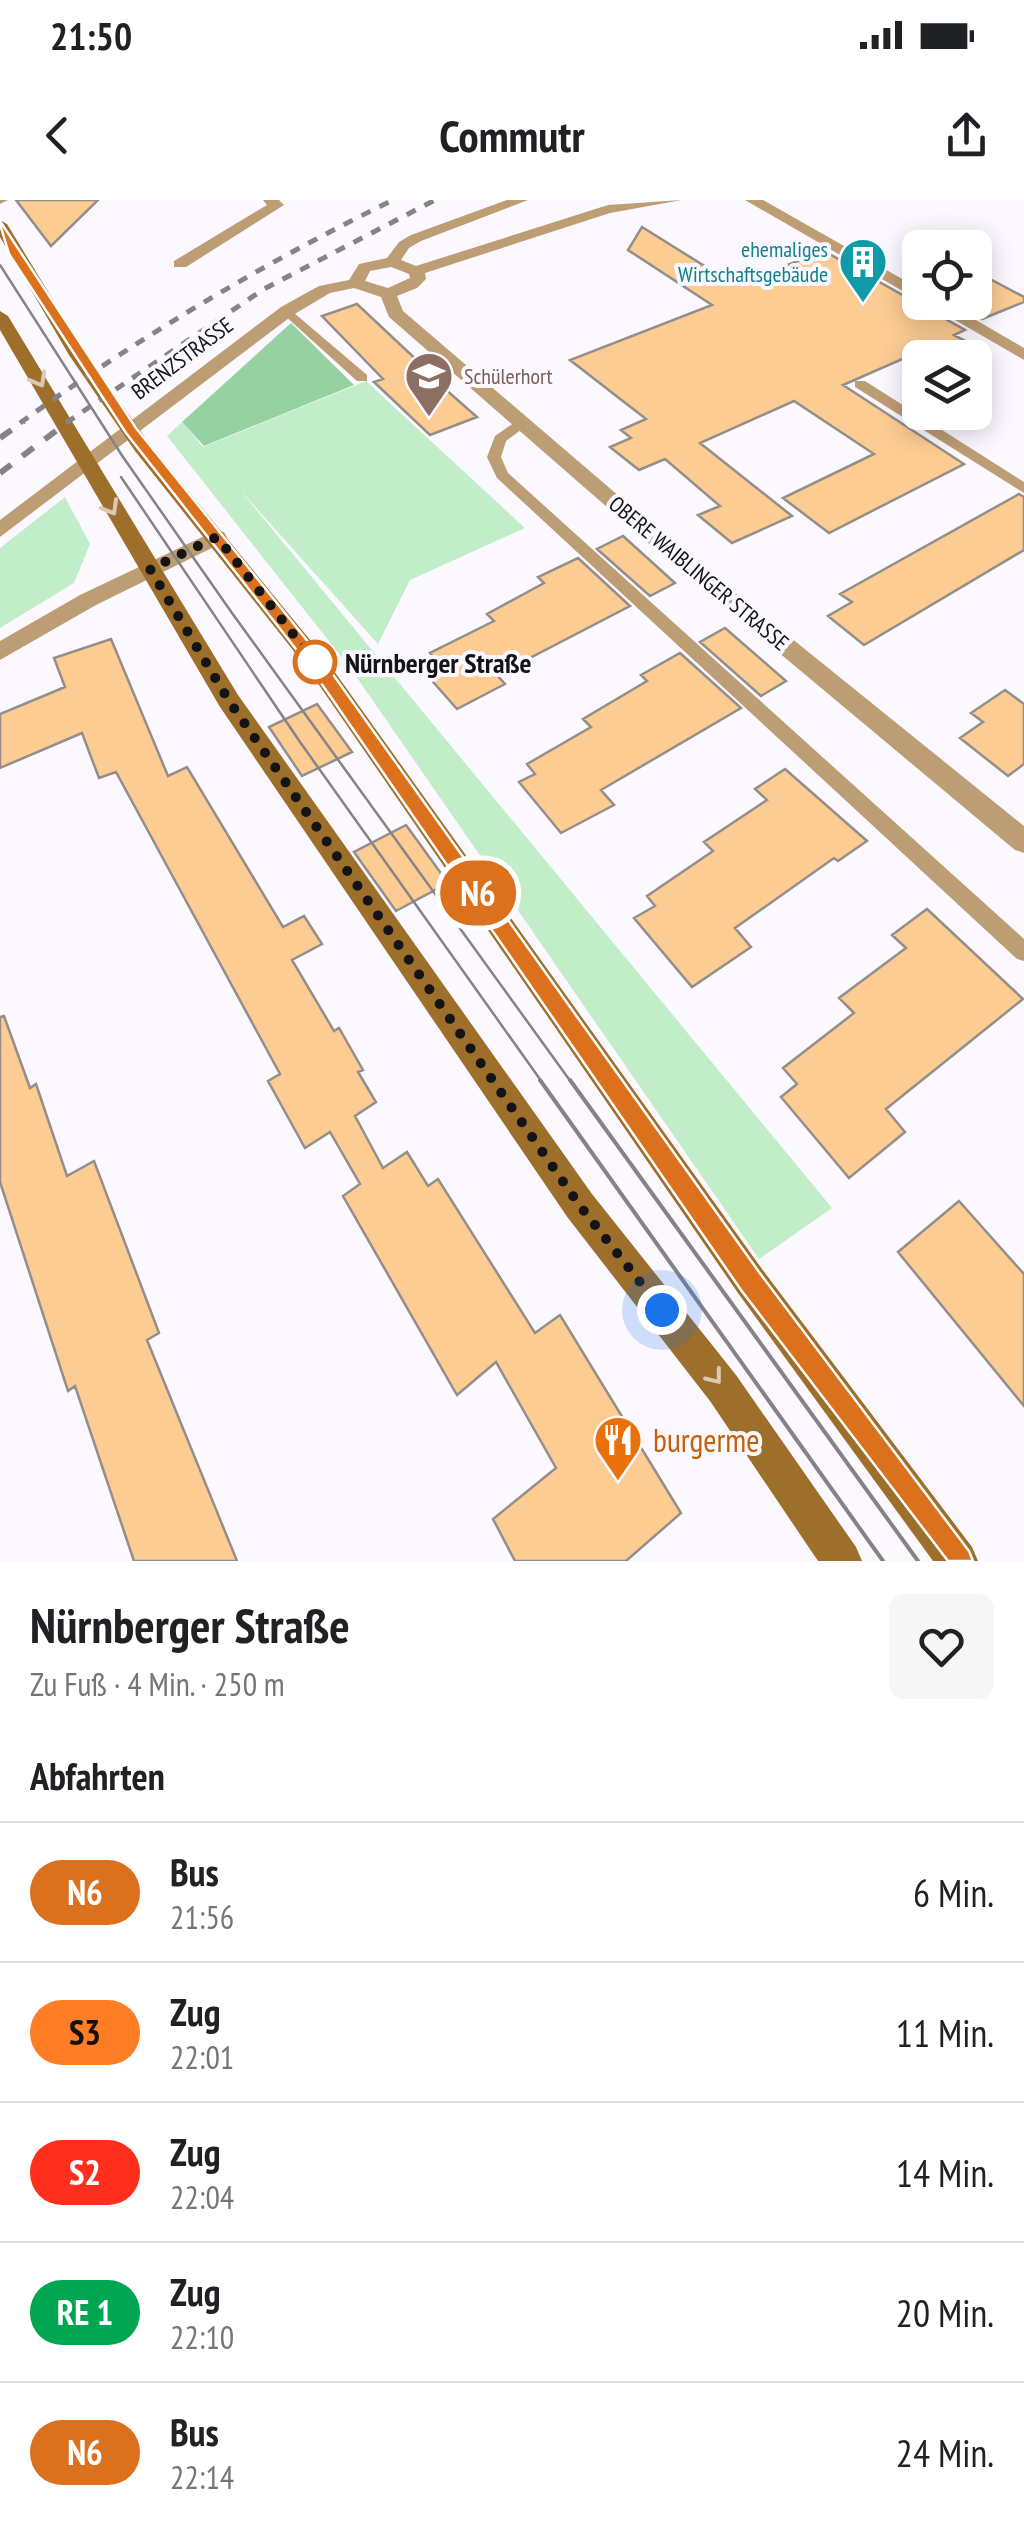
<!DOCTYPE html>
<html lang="de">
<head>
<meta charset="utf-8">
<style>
	:root { --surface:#fff; --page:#f6f6f6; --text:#202124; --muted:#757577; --line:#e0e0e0 }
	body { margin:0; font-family:"PT Sans Narrow",sans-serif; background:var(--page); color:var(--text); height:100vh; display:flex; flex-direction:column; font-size:38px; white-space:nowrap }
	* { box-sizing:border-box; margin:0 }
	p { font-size:32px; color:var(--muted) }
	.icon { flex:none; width:55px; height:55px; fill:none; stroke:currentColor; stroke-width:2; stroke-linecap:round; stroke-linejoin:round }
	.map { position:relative; height:1361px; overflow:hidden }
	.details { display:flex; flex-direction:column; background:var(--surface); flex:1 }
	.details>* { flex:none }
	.badge { padding:0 20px; border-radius:32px; font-size:35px; line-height:65px }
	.tools { position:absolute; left:902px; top:30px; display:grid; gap:20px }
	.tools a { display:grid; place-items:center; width:90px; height:90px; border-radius:15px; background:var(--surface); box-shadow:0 5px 25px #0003; font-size:50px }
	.you { position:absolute; width:50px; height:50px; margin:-25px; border:8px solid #fff; border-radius:50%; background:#1a73e8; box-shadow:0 0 0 15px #1a73e833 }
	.map>.badge { position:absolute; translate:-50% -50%; box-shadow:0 0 0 5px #fff }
	h2 { padding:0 30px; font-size:38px; line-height:90px }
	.round { display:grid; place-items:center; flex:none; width:105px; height:105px; border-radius:15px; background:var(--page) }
	.summary { display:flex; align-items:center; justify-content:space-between; height:170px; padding:0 30px }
	h1 { font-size:48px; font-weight:800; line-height:75px }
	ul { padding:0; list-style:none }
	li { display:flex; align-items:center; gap:30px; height:140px; padding:0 30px; border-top:2px solid var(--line) }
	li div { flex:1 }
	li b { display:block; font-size:38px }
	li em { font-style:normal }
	li .badge { min-width:110px; font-weight:700; text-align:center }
	.status { display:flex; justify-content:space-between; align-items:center; height:70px; padding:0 50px; background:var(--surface); direction:ltr }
	.status svg { height:28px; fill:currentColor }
	header { display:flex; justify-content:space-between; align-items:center; height:130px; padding:0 30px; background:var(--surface); font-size:45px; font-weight:800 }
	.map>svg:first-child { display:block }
	.green { fill:#c1eec9 }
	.forest { fill:#96d1a1 }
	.building { fill:#fccc93; stroke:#938e89; stroke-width:2.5 }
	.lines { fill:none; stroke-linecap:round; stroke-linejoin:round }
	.service { fill:#bd9d74; fill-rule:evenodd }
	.minor { fill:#bd9d74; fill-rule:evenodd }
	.secondary { fill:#9e6f2b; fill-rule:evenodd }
	.tram-far1 { stroke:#868388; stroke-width:2.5 }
	.tram { stroke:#868388; stroke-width:4 }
	.rail-far1 { stroke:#868388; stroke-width:5; stroke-dasharray:10 10; stroke-linecap:butt }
	.rail { stroke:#868388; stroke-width:6; stroke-dasharray:14 14; stroke-linecap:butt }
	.oneway { stroke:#dbc8b5 }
	.line { fill:#db711d; stroke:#fff; stroke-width:2.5 }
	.walk { stroke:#141315; stroke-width:10; stroke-dasharray:0 18 }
	.stop-dot { fill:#fff; stroke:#db711d; stroke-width:5 }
	.labels { text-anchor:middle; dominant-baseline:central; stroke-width:8; stroke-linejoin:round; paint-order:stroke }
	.far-culture-label { font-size:22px; fill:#0d838f; stroke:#fcf8ff; text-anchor:end }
	.far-street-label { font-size:22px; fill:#141315; stroke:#fcf8ff }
	.far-education-label { font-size:22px; fill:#785e54; stroke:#fcf8ff; text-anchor:start }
	.stop-label { font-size:28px; font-weight:bold; fill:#141315; stroke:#fcf8ff; text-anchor:start }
	.near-food-label { font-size:32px; fill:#c56008; stroke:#fcf8ff; text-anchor:start }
</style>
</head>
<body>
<div class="status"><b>21:50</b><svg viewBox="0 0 49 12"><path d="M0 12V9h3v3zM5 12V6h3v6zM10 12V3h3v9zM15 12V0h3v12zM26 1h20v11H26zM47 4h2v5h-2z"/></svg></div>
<header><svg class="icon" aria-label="back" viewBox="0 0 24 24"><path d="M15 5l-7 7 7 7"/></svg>Commutr<svg class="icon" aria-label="share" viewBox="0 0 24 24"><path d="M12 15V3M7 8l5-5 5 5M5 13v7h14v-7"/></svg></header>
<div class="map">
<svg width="1024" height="1361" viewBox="0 0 1024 1361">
	<rect width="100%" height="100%" fill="#fcf8ff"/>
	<path class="green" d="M366 181 525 328 410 380 378 444 240 290 832 1008 759 1059 351 469 167 236 182 222 203 247Z
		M65 297 90 344 74 383 0 428V348Z"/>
	<path class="forest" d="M291 123 354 185 204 246 182 222Z"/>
	<path class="building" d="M16 0H98L51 46Z
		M642 27 735 85 824 51 965 130 954 135 969 143 937 158 909 156 843 185 964 264 829 333 783 298 874 254 794 201 700 243 792 316 732 343 698 315 720 306 665 259 639 270 610 247 631 238 621 230 646 219 570 160 712 105 628 50Z
		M990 79 1024 97V102L982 119 953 102H975V86Z
		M357 104 422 165 419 166 477 217 430 235 374 182 383 179 322 116Z
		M1019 294 1024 297V350L864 445 828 416 852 402 840 394Z
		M623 336 675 383 650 396 597 349Z
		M578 358 630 406 497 475 505 484 457 509 420 467 435 459 430 453 494 421 487 414 544 383 538 377Z
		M725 428 786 481 761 496 700 442Z
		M111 439 168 576 187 567 283 727 304 716 322 744 292 760 334 831 339 828 363 870 358 872 376 902 355 916 383 968 407 952 428 986 438 979 535 1133 560 1115 681 1313 626 1361H515L493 1319 556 1268 496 1162 457 1195 343 996 360 984 330 932 305 948 268 881 280 874 116 572 99 578 82 533 0 568V514L65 487 54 458Z
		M680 453 741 508 601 590 614 605 561 633 519 582 535 574 527 564 591 527 583 519 647 481 641 475Z
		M1005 490 1024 504V564L1008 576 960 538 983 522 971 513Z
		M317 504 352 552 302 576 269 527Z
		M785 569 867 641 838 661 834 658 735 728 751 747 692 787 634 718 655 706 647 696 713 651 704 642 767 600 755 589Z
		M406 625 448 683 396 711 354 652Z
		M927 709 1023 799 886 909 905 932 849 978 781 897 797 884 783 868 854 813 839 798 906 748 892 735Z
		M4 816 30 888 36 884 67 976 94 961 159 1133 147 1140 237 1361H134L75 1186 68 1191 0 982V817Z
		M959 1001 1024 1074V1206L898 1052Z"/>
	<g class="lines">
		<path class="service" d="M287 107 367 175V181H357L283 114 281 111Z
			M855 181H865L1024 282V293L855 187Z
			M518 220 530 223 506 241 501 257 508 273 1024 739V761L1017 759 497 278 487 257 495 236Z"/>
		<path class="minor" d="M0 0H8L0 4Z
			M263 0H279L284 5 186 67H174V61L267 5Z
			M507 0H528L421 41 409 48 401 60 416 66 608 5 682 0 610 13 425 73 426 79 417 88 397 96 403 111 676 345 1024 626V653L1015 650 662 355 389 117 381 97 354 88 330 93 293 115 0 337V320L281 107 319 86 349 80 359 64 387 58 399 42 411 35ZM391 67 409 74 410 78 388 88 365 81 370 71Z
			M745 0H763L920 89V101Z
			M924 102H945L1024 148V160Z
			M217 330 224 332 227 337 224 342 96 405 0 460V441L80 395Z"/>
		<path class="secondary" d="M0 20 7 24 86 154 149 243 324 457 762 1069 972 1347 978 1361H933L738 1093 308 469 135 251 69 155 0 37Z
			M0 111 8 116 238 495 592 994 736 1175 856 1347 862 1361H818L710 1201 568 1018 220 507 0 130Z"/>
		<path class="tram-far1" d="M0 65 123 257 232 413 571 882
			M121 277 300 542 542 882"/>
		<path class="tram" d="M540 880 883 1361
			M570 880 918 1361"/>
		<path class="rail-far1" d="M20 223C138 138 262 64 393 0
			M66 223 264 89 435 0"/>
		<path class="rail" d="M0 238 24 221
			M0 273 69 221"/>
	</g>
	<defs><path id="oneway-chevron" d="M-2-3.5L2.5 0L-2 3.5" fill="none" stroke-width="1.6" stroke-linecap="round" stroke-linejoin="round" transform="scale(2.5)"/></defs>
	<g class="oneway">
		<use href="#oneway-chevron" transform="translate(39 180) rotate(61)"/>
		<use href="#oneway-chevron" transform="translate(111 308) rotate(60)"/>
		<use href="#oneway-chevron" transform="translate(715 1177) rotate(52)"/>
	</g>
	<path class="line" d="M0 21 136 228 322 459 759 1072 969 1351 973 1361H948L741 1090 310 467 126 233 9 54 0 24Z"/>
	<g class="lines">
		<path class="walk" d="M315 462 217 337 150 369 229 501 580 1006 662 1110"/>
	</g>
	<defs>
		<g id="building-pin" transform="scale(2.5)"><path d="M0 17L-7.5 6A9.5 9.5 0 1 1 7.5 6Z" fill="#0f9aa8" stroke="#fcf8ff"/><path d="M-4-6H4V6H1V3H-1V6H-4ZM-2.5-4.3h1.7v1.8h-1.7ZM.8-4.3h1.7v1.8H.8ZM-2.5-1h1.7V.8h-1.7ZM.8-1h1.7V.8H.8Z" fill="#fff"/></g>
		<g id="school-pin" transform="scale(2.5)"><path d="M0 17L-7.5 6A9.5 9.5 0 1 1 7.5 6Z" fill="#8d6e63" stroke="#fcf8ff"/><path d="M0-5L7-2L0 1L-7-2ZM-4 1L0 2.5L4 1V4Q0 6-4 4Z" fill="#fff"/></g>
		<g id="restaurant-pin" transform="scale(2.5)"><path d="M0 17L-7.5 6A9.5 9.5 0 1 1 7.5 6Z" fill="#e8710a" stroke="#fcf8ff"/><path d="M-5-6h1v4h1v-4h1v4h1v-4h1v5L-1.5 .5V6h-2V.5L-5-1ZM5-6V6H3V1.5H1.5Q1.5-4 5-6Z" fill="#fff"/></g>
	</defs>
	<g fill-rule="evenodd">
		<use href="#building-pin" x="863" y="62"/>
		<use href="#school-pin" x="429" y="176"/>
		<use href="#restaurant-pin" x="618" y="1240"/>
	</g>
	<circle class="stop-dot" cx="315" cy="462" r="20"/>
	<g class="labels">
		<g class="far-culture-label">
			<text x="828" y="49">ehemaliges<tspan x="828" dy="25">Wirtschaftsgebäude</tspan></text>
		</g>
		<g class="far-street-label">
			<text transform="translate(182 158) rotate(-37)">BRENZSTRASSE</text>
			<text transform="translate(699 373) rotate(40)">OBERE WAIBLINGER STRASSE</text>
		</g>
		<g class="far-education-label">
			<text x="464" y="176">Schülerhort</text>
		</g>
		<g class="stop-label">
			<text x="345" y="462">Nürnberger Straße</text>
		</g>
		<g class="near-food-label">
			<text x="653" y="1240">burgerme</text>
		</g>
	</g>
</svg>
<div class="tools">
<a><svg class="icon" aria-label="locate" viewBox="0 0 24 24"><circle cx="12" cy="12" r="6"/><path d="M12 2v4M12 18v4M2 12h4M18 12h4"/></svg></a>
<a><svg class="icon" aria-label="layers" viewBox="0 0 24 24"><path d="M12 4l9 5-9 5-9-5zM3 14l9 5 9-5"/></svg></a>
</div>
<div class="you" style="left:662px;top:1110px"></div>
<b class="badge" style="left:478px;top:693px;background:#db711d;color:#fff">N6</b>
</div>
<section class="details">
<div class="summary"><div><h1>Nürnberger Straße</h1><p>Zu Fuß · 4 Min. · 250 m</p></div><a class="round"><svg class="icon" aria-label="heart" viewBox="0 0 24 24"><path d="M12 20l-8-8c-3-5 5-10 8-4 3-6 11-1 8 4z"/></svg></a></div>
<h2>Abfahrten</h2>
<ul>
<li><span class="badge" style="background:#db711d;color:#fff">N6</span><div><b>Bus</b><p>21:56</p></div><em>6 Min.</em></li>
<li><span class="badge" style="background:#ff7d24;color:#111">S3</span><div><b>Zug</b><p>22:01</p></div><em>11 Min.</em></li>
<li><span class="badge" style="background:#ff2e1d;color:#fff">S2</span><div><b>Zug</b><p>22:04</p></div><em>14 Min.</em></li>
<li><span class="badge" style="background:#00a651;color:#fff">RE 1</span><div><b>Zug</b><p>22:10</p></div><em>20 Min.</em></li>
<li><span class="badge" style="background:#db711d;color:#fff">N6</span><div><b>Bus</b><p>22:14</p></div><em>24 Min.</em></li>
</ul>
</section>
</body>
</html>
